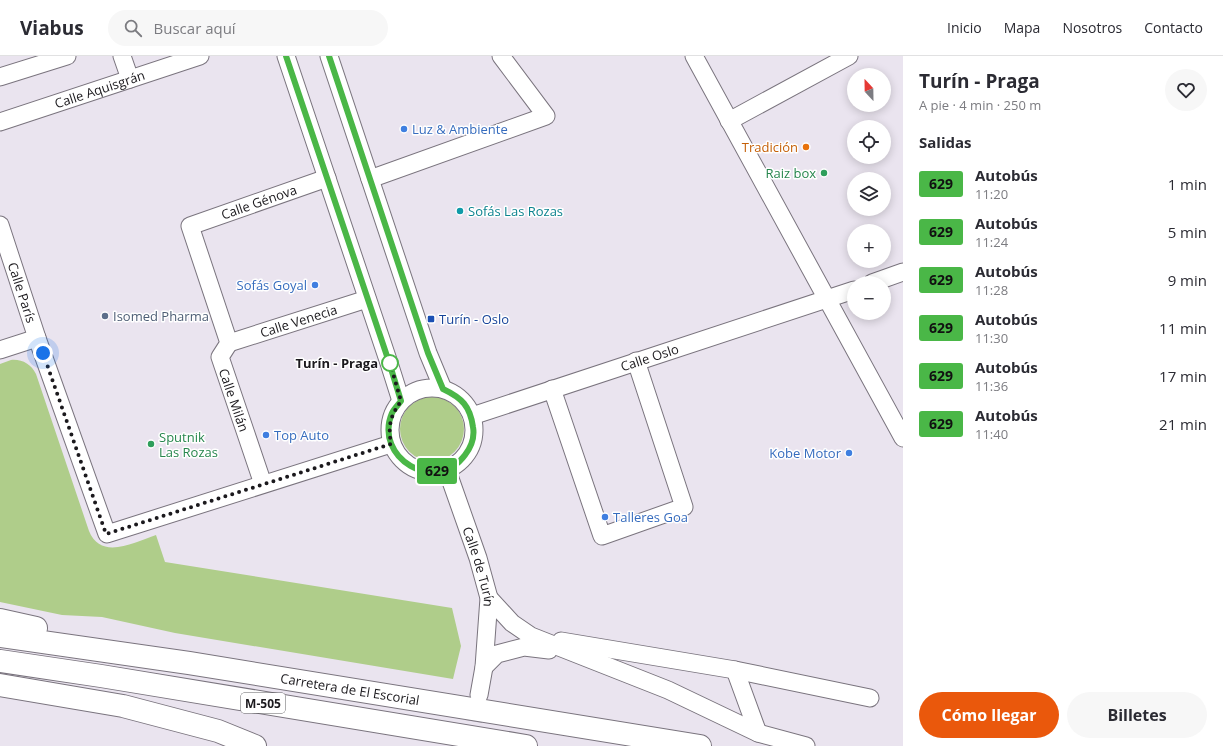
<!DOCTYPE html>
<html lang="es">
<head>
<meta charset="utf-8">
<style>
	:root { --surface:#fff; --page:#f7f7f7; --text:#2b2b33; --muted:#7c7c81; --line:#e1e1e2; --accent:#ea580c }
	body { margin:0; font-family:"Open Sans",sans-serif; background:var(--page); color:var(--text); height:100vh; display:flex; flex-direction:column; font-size:15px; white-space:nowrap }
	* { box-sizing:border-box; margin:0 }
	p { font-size:13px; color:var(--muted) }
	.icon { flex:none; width:22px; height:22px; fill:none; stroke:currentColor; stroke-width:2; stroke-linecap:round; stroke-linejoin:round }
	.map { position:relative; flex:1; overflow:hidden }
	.panel { display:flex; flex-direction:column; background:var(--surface); width:320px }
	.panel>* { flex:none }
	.badge { padding:0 8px; border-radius:3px; font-size:14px; line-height:26px }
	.needle { width:26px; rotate:338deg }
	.buttons { position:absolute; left:847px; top:12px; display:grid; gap:8px }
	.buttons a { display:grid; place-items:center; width:44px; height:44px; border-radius:50%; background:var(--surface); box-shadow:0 2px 10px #0003; font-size:20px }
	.you { position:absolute; width:20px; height:20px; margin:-10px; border:3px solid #fff; border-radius:50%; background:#1a73e8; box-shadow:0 0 0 6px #1a73e833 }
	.map>.badge { position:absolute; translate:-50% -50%; box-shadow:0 0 0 2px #fff }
	h2 { padding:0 16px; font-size:15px; line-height:36px }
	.round { display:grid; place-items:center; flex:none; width:42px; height:42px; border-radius:21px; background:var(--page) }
	.headline { display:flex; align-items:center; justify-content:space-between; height:68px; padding:0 16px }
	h1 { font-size:19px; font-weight:700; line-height:30px }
	.primary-button { display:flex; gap:8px; margin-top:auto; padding:8px 16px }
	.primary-button a { flex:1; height:46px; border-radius:24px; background:var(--accent); color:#fff; font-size:16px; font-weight:700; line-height:46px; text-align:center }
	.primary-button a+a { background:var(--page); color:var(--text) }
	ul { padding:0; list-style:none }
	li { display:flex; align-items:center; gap:12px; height:48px; padding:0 16px }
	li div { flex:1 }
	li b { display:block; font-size:15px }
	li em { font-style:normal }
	li .badge { min-width:44px; font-weight:700; text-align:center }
	header { display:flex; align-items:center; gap:24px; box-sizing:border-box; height:56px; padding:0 20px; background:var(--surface); border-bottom:1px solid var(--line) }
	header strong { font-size:19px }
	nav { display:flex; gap:22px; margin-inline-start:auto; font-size:14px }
	.search { width:280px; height:36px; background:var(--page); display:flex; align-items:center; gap:10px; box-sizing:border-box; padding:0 14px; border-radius:22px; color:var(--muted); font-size:15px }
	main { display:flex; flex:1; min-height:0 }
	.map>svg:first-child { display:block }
	.green { fill:#afcd8a }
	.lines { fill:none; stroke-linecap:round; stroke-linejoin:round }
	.minor-tunnel { stroke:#c1bbc5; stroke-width:17; stroke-dasharray:17 8; stroke-linecap:butt }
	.minor-casing { stroke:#7a747e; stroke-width:19 }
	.highway-casing { stroke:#7a747e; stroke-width:24 }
	.minor { stroke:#fff; stroke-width:17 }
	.highway { stroke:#fff; stroke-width:22 }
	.line-casing { stroke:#fff; stroke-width:9 }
	.line { stroke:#4ab747; stroke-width:6 }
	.walk { stroke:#1b191d; stroke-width:4; stroke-dasharray:0 7.2 }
	.shop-dot { fill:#3f7fe0; stroke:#fff; stroke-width:1.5 }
	.food-dot { fill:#e8710a; stroke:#fff; stroke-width:1.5 }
	.leisure-dot { fill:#2e9e5b; stroke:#fff; stroke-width:1.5 }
	.culture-dot { fill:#0f9aa8; stroke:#fff; stroke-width:1.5 }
	.service-dot { fill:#5c6f8a; stroke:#fff; stroke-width:1.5 }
	.transit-dot { fill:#1a4fb4; stroke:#fff; stroke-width:1.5 }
	.stop-dot { fill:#fff; stroke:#4ab747; stroke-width:2 }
	.labels { text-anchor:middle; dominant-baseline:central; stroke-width:3; stroke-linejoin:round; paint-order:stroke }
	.shield { fill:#fff; stroke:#5f5e61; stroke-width:1 }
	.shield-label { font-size:12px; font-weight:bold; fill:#1b191d }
	.street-label { font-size:13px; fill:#1b191d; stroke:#fff }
	.shop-label { font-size:13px; fill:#366cbe; stroke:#fff; text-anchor:start }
	.food-label { font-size:13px; fill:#c56008; stroke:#fff; text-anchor:end }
	.leisure-label { font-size:13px; fill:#27864d; stroke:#fff; text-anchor:end }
	.culture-label { font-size:13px; fill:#0d838f; stroke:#fff; text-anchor:start }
	.service-label { font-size:13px; fill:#4e5e75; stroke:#fff; text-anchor:start }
	.transit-label { font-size:13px; fill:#164399; stroke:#fff; text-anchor:start }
	.stop-label { font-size:13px; font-weight:bold; fill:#1b191d; stroke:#fff; text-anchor:end }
</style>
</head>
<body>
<header>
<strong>Viabus</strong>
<div class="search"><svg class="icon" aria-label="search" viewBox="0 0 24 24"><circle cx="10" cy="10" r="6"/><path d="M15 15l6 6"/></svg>Buscar aquí</div>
<nav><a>Inicio</a><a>Mapa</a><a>Nosotros</a><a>Contacto</a></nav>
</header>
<main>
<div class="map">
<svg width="903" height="690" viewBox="0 0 903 690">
	<rect width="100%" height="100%" fill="#eae4ef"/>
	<path class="green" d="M11 304C22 303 31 308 36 318L89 475C101 505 135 486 156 479L165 506 452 552 461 590 453 623 175 577 102 561 62 559 0 546V308Z
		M400 373a32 32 0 1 1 64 0a32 32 0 1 1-64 0Z"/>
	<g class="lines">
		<path class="minor-tunnel" d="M469 690 478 641"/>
		<g class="minor-casing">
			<g id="minor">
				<path d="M122 0 130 23"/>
				<path d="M286 0 389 307 401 345"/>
				<path d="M329 0 428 297 443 333"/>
				<path d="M694 0 903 382"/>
				<path d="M0 21 67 0"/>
				<path d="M729 65 849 0"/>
				<path id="s1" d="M0 66 200 0"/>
				<path d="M370 123 546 60 501 0"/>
				<path id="s2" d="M0 169 37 282 107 478 391 388"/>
				<path d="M872 227 903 216"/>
				<path id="s3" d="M229 287 367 243"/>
				<path d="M0 294 37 282"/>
				<circle cx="432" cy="374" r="42"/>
				<path d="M552 333 602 480 684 451 636 305"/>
				<path id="s4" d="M472 360 854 234"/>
				<path id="s5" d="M447 414 478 502 489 542 484 611 479 639"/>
				<path id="s6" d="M263 428 220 301 229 287 190 170 327 122"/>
				<path d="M489 542 512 567 531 580 668 634 758 677 806 690"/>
				<path d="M561 585 735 614 870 642"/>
				<path d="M484 611 497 598 524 591 549 594"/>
				<path d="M735 614 758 677"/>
			</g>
		</g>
		<g class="highway-casing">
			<g id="highway">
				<path d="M0 564 36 572"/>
				<path id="s7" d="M0 580 189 607 700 690"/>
				<path d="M0 605 101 620 526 690"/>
				<path d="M0 629 123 650 218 675 255 690"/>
			</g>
		</g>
		<use href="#minor" class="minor"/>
		<use href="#highway" class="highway"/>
	</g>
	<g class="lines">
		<g class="line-casing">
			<path id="line" d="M286 0 389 306 401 345C398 349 394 353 392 357 373 402 436 439 465 399 471 391 475 382 473 371 470 350 462 342 443 333L428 297 329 0"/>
		</g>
		<use href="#line" class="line"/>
		<path class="walk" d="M43 297 106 478 391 388C388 369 390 361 401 345L390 307"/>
	</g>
	<g class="shop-dot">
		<circle cx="404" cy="73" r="4"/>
		<circle cx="315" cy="229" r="4"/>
		<circle cx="266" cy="379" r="4"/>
		<circle cx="849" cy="397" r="4"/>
		<circle cx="605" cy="461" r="4"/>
	</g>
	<circle class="food-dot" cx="806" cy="91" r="4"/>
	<g class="leisure-dot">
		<circle cx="824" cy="117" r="4"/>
		<circle cx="151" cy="388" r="4"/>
	</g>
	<circle class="culture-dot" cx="460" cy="155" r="4"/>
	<circle class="service-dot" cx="105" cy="260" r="4"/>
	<rect class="transit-dot" x="427" y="259" width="8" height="8" rx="2"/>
	<circle class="stop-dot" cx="390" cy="307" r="8"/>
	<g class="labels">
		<rect class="shield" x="241" y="637" width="44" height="20" rx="3"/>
		<g class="shield-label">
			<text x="263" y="647">M-505</text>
		</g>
		<g class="street-label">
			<text stroke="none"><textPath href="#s1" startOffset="105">Calle Aquisgrán</textPath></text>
			<text stroke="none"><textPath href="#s6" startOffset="347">Calle Génova</textPath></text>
			<text stroke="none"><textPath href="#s2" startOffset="71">Calle París</textPath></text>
			<text stroke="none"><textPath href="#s3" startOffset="73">Calle Venecia</textPath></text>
			<text stroke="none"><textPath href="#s4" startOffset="187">Calle Oslo</textPath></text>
			<text transform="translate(234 344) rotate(71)">Calle Milán</text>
			<text stroke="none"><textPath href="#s5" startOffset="102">Calle de Turín</textPath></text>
			<text stroke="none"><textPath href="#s7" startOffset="354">Carretera de El Escorial</textPath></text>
		</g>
		<g class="shop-label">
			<text x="412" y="73">Luz &amp; Ambiente</text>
			<text x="307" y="229" text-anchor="end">Sofás Goyal</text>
			<text x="274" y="379">Top Auto</text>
			<text x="841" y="397" text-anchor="end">Kobe Motor</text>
			<text x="613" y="461">Talleres Goa</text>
		</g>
		<g class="food-label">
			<text x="798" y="91">Tradición</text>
		</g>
		<g class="leisure-label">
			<text x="816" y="117">Raiz box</text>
			<text x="159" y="381" text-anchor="start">Sputnik<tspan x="159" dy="15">Las Rozas</tspan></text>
		</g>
		<g class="culture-label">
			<text x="468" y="155">Sofás Las Rozas</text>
		</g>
		<g class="service-label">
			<text x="113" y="260">Isomed Pharma</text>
		</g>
		<g class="transit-label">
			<text x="439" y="263">Turín - Oslo</text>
		</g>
		<g class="stop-label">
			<text x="378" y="307">Turín - Praga</text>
		</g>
	</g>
</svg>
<div class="buttons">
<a><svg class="needle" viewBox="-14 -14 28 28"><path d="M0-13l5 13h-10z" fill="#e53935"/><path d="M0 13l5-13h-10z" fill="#7c7c81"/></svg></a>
<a><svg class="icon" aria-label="locate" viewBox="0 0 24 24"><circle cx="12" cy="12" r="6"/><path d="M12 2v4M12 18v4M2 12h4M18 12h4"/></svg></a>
<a><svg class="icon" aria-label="layers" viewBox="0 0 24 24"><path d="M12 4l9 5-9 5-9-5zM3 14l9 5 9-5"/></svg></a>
<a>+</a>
<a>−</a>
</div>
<div class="you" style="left:43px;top:297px"></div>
<b class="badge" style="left:437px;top:415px;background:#4ab747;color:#111">629</b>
</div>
<section class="panel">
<div class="headline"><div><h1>Turín - Praga</h1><p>A pie · 4 min · 250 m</p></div><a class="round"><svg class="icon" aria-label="heart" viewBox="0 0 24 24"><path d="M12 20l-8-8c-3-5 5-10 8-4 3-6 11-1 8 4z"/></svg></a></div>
<h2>Salidas</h2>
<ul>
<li><span class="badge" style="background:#4ab747;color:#111">629</span><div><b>Autobús</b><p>11:20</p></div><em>1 min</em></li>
<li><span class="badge" style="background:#4ab747;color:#111">629</span><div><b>Autobús</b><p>11:24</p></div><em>5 min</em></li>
<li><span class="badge" style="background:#4ab747;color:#111">629</span><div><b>Autobús</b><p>11:28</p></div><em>9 min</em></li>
<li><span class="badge" style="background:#4ab747;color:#111">629</span><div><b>Autobús</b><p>11:30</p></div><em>11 min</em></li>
<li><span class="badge" style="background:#4ab747;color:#111">629</span><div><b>Autobús</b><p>11:36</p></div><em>17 min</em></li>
<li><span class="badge" style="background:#4ab747;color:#111">629</span><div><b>Autobús</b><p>11:40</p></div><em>21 min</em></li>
</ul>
<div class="primary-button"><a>Cómo llegar</a><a>Billetes</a></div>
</section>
</main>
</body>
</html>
